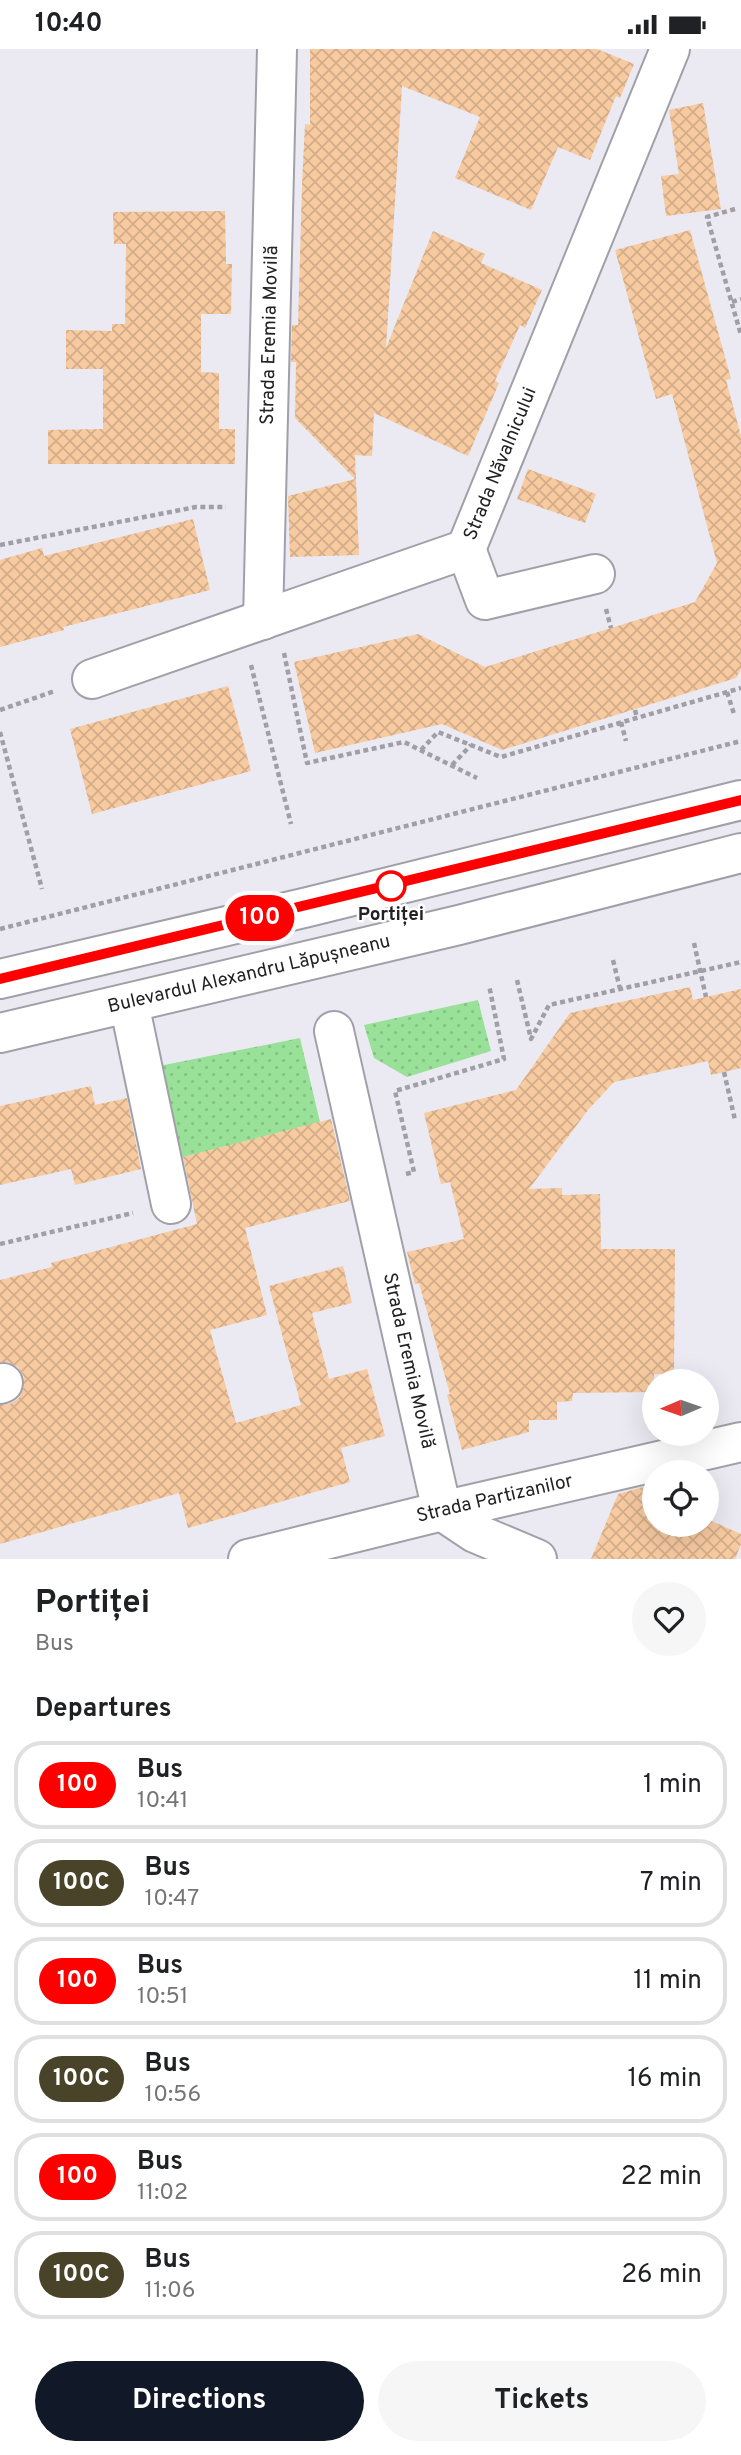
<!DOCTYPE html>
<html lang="en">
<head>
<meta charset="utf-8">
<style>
	:root { --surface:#fff; --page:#f6f6f6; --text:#202124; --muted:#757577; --line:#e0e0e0; --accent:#111827 }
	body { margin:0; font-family:Overpass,sans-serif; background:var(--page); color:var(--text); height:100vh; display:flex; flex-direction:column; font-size:26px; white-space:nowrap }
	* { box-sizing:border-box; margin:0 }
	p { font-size:23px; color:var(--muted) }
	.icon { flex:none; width:38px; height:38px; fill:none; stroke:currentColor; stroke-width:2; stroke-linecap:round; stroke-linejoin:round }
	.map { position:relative; height:1510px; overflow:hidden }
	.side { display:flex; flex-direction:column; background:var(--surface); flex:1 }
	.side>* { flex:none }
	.badge { padding:0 14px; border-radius:23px; font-size:24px; line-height:46px }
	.needle { width:46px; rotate:268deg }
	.tools { position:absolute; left:642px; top:1320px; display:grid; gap:14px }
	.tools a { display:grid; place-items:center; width:77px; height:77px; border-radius:50%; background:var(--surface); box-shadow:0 7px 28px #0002; font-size:35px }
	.map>.badge { position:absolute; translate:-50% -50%; box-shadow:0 0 0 4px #fff }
	h2 { padding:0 35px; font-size:26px; line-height:63px }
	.round { display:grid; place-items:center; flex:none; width:74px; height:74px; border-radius:37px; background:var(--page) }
	.overview { display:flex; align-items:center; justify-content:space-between; height:119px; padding:0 35px }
	h1 { font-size:33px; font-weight:700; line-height:52px }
	.action { display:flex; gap:14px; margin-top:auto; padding:14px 35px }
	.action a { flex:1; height:80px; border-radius:42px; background:var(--accent); color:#fff; font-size:28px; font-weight:700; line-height:80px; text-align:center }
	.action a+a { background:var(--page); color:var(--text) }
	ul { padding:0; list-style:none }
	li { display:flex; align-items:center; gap:21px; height:88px; margin:0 14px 10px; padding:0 21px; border:4px solid var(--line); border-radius:28px }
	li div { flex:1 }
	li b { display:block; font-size:26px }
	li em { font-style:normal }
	li .badge { min-width:77px; font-weight:700; text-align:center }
	.status { display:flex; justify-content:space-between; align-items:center; height:49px; padding:0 35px; background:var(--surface); direction:ltr }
	.status svg { height:19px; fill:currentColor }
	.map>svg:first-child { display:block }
	.garden { fill:url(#garden-dots) }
	.building { fill:url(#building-cross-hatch) }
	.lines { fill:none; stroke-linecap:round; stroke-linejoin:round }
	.minor-casing { stroke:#a1a0a8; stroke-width:42 }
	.major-casing { stroke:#a1a0a8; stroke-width:42 }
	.path { stroke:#a09fa5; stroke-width:4.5; stroke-dasharray:5 3.5; stroke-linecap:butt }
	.minor { stroke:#fff; stroke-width:38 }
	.major { stroke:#fff; stroke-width:38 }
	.line-casing { stroke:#fff; stroke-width:16 }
	.line { stroke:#f00; stroke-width:10 }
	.stop-dot { fill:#fff; stroke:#f00; stroke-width:3.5 }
	.labels { text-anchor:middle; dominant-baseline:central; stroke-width:5; stroke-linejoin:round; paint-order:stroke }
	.street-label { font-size:19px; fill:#222225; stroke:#fff }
	.stop-label { font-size:19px; font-weight:bold; fill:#222225; stroke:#fff }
</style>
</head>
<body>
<div class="status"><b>10:40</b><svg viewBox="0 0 49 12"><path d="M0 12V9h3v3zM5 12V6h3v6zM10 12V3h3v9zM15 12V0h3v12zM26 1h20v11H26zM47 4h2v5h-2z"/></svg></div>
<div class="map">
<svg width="741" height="1510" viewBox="0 0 741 1510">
	<defs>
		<pattern id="garden-dots" width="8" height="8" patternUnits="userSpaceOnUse" patternTransform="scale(1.75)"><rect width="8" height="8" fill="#99e199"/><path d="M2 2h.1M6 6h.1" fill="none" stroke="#84c184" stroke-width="1.8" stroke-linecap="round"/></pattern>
		<pattern id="building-cross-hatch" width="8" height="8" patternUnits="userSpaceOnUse" patternTransform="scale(1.75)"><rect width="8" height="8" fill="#f7caa0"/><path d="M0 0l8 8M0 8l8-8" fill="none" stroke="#d3ad8a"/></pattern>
	</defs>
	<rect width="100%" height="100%" fill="#ebeaf2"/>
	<path class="garden" d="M478 951 491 1002 407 1028 374 1009 364 976Z
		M300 989 320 1073 180 1109 159 1017Z"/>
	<path class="building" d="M310 0H597L634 15 620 49 616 47 590 111 558 98 531 161 455 129 480 68 402 37 386 299 433 182 485 205 481 214 542 241 525 279 520 276 495 332 499 334 468 407 374 364 372 407 355 406 359 506 290 508 288 447 355 430 295 369 296 313H291L292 276H298L302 136 305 75 310 76Z
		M703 54 721 160 666 167 661 127 679 125 669 61Z
		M225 162 226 215H232L231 265H201V323L219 324V380H235V415H48V381L103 380V320H66V281L112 282V275H125L126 195H114L113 163Z
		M690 181 731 330 726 331 741 387V620L736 629 502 701 442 675 315 704 294 613 418 585 485 618 695 553 717 514 672 345 656 350 615 201Z
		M528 420 596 445 585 474 517 450Z
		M193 470 210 541 63 578 64 581 0 598V511L42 499 44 507Z
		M228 637 251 722 92 765 70 680Z
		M690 938 693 951 741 940V1019L711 1026 708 1012 614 1033 588 1061 529 1140 562 1139V1146L600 1145 601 1200H675L674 1325H654V1343L573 1344 572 1352 557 1353V1371H529V1383L462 1401 447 1346 450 1345 419 1234 415 1235 407 1203 464 1190 450 1133 441 1135 424 1064 516 1041 570 964Z
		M91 1037 95 1056 127 1049 141 1120 75 1136 71 1120 0 1136V1057Z
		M331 1070 350 1152 245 1179 267 1266 210 1281 236 1374 301 1356 269 1237 343 1217 352 1254 312 1264 329 1330 367 1320 385 1387 341 1399 350 1433 188 1479 179 1444 0 1495V1356L10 1355 19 1349 24 1338V1328L18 1318 8 1313H0V1231L52 1218 51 1214 197 1175 183 1108Z
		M654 1435V1475H707V1470L741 1485V1495L735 1510H591L618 1445Z"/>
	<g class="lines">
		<g class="minor-casing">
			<g id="minor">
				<path d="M466 500 485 551 595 525"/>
				<path id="s1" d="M263 571 277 0"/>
				<path id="s2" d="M92 630 466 500 670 0"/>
				<path d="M129 954 171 1155"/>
				<path id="s3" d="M334 982 442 1462 475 1484 537 1510"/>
				<path d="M0 1335 3 1334"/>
				<path id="s4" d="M248 1510 442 1462 741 1393"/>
			</g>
		</g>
		<g class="major-casing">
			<g id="major">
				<path d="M0 930 308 858 741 751"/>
				<path id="s5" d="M0 984 459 876 741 804"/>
			</g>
		</g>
		<path class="path" d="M735 160 707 168 741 286
			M732 253 741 250
			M0 496 196 458H226
			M606 560 611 579
			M284 604 307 714 404 693 477 729
			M251 616 291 775
			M727 643 734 665
			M0 661 55 642
			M635 661 637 669
			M621 673 626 692
			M0 683 42 840
			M421 701 438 683 501 708 741 639
			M452 716 471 696
			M0 880 741 692
			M694 894 706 948
			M613 911 620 940
			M517 931 531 990 549 956 741 913
			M724 1023 735 1071
			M406 1125 414 1123 395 1042 504 1010 489 936
			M0 1195 133 1164"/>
		<use href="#minor" class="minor"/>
		<use href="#major" class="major"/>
	</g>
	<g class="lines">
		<g class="line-casing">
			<path id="line" d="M0 930 741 751"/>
		</g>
		<use href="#line" class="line"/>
	</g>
	<circle class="stop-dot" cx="391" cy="837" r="14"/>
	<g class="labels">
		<g class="street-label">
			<text stroke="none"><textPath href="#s1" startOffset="285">Strada Eremia Movilă</textPath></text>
			<text stroke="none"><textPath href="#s2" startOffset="488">Strada Năvalnicului</textPath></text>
			<text stroke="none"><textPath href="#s5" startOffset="256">Bulevardul Alexandru Lăpușneanu</textPath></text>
			<text stroke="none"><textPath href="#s3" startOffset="338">Strada Eremia Movilă</textPath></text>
			<text stroke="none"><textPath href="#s4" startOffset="254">Strada Partizanilor</textPath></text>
		</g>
		<g class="stop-label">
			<text x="391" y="866">Portiței</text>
		</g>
	</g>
</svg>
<div class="tools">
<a><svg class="needle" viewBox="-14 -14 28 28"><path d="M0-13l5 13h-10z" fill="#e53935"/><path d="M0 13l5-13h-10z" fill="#757577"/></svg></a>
<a><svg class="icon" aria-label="locate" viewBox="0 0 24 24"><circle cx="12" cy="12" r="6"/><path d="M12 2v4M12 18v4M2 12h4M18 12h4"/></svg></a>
</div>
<b class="badge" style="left:260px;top:869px;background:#f00;color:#fff">100</b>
</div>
<section class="side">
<div class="overview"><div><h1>Portiței</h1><p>Bus</p></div><a class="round"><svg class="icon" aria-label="heart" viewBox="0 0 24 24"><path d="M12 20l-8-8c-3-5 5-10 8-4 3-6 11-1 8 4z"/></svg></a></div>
<h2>Departures</h2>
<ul>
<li><span class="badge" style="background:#f00;color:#fff">100</span><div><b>Bus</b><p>10:41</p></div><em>1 min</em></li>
<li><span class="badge" style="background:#494429;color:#fff">100C</span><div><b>Bus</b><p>10:47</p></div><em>7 min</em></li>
<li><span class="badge" style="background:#f00;color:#fff">100</span><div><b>Bus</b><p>10:51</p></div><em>11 min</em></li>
<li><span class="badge" style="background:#494429;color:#fff">100C</span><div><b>Bus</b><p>10:56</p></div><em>16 min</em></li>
<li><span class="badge" style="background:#f00;color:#fff">100</span><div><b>Bus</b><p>11:02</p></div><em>22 min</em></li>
<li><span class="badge" style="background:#494429;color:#fff">100C</span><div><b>Bus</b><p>11:06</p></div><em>26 min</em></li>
</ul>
<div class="action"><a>Directions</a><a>Tickets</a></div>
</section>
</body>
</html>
